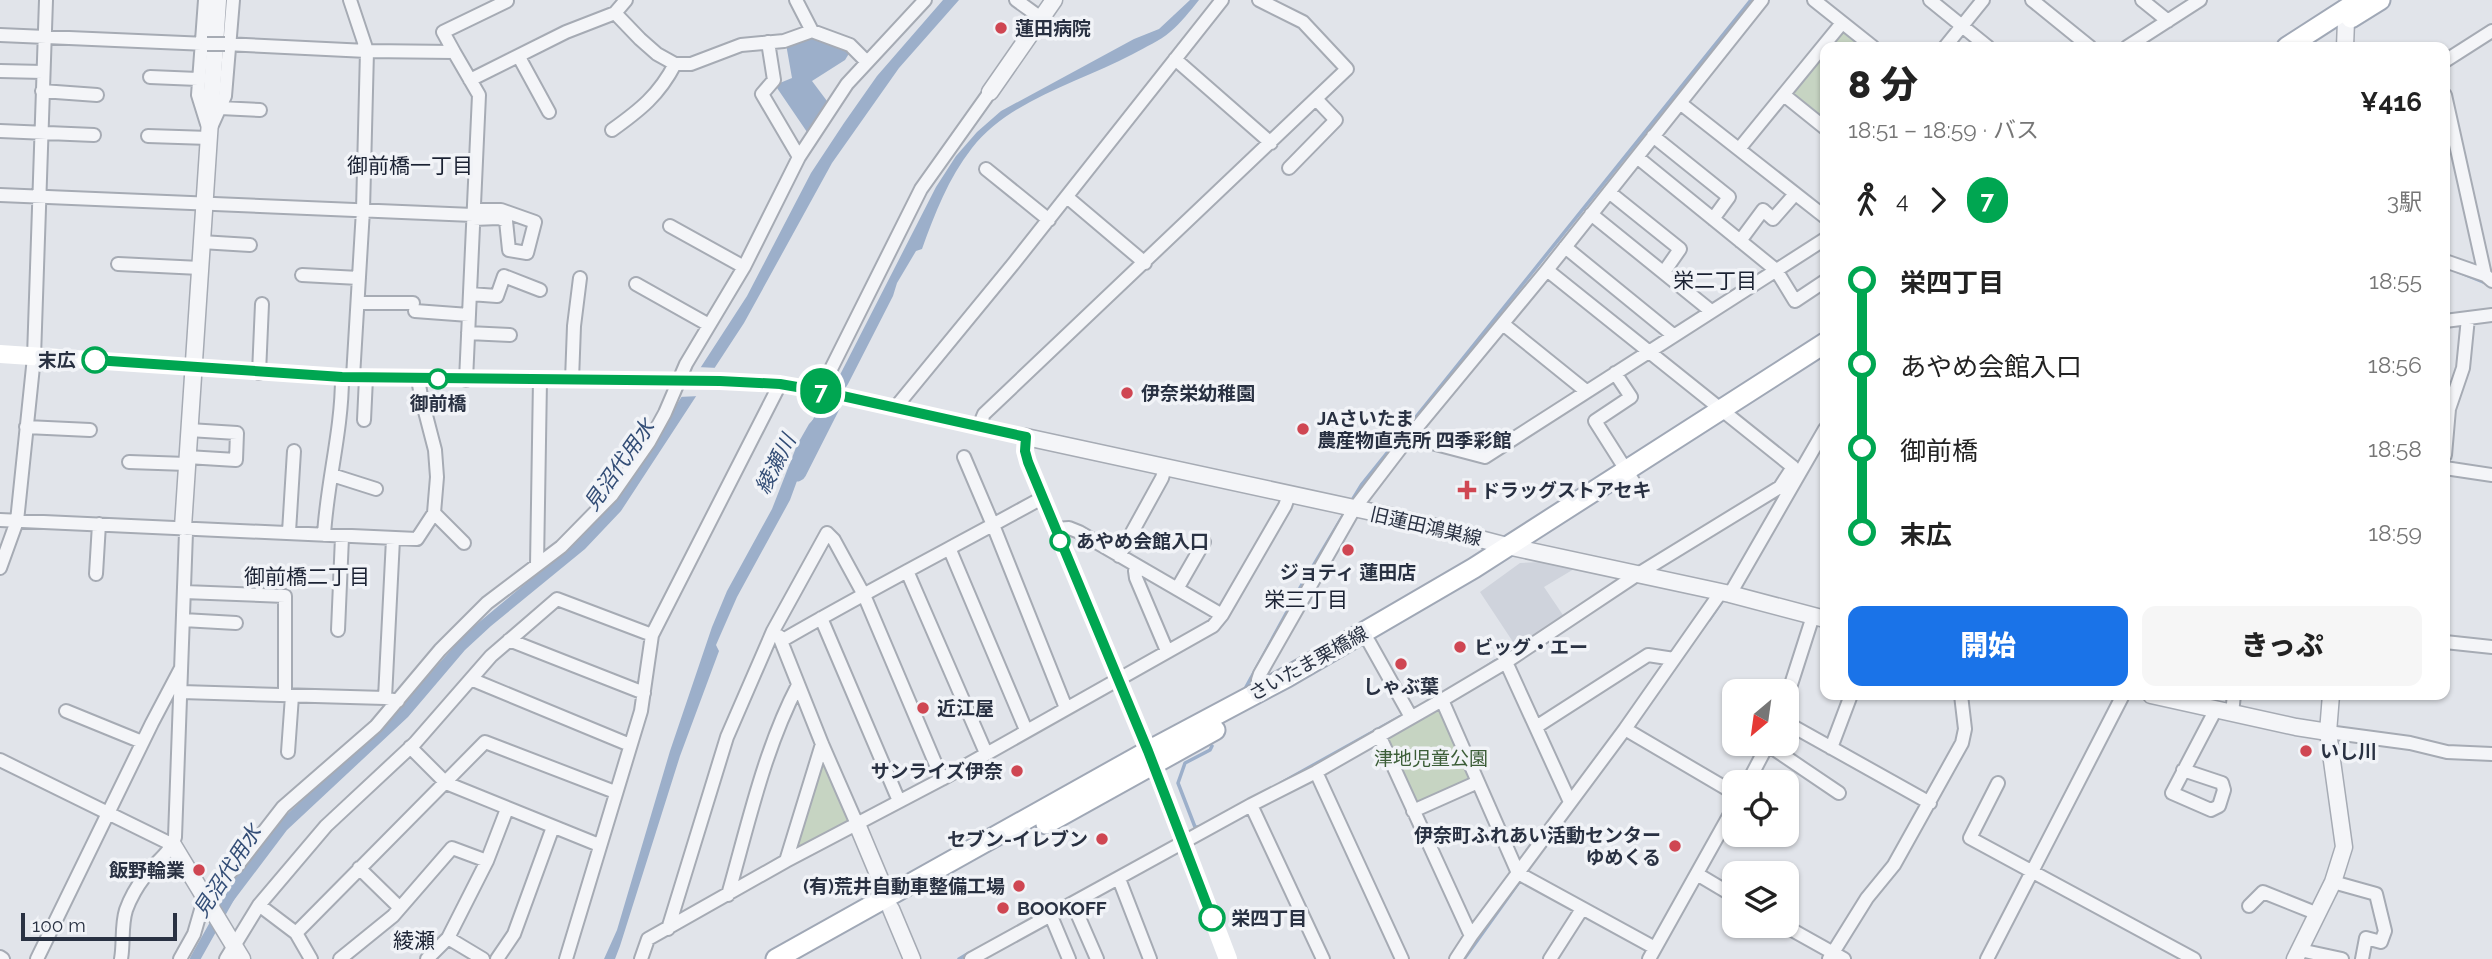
<!DOCTYPE html>
<html lang="ja">
<head>
<meta charset="utf-8">
<style>
	:root { --surface:#fff; --page:#f6f6f6; --text:#222; --muted:#767676; --accent:#1a73e8 }
	body { margin:0; font-family:Raleway,"Noto Sans JP",sans-serif; background:var(--page); color:var(--text); height:100vh; display:flex; flex-direction:column; font-size:26px; white-space:nowrap }
	* { box-sizing:border-box; margin:0 }
	p { font-size:23px; color:var(--muted) }
	.icon { flex:none; width:38px; height:38px; fill:none; stroke:currentColor; stroke-width:2; stroke-linecap:round; stroke-linejoin:round }
	.map { position:relative; flex:1; overflow:hidden }
	.side { position:absolute; left:1820px; top:42px; width:630px; height:658px; display:flex; flex-direction:column; background:var(--surface); border-radius:14px; box-shadow:0 2px 5px #0004 }
	.side>* { flex:none }
	.badge { padding:0 14px; border-radius:23px; font-size:24px; line-height:46px }
	.needle { width:46px; rotate:209deg }
	.buttons { position:absolute; left:1722px; top:679px; display:grid; gap:14px }
	.buttons a { display:grid; place-items:center; width:77px; height:77px; border-radius:14px; background:var(--surface); box-shadow:0 2px 5px #0004; font-size:35px }
	.scale { position:absolute; left:21px; bottom:18px; width:156px; box-sizing:border-box; padding-left:7px; border:4px solid #293142; border-top:0; font-size:19px; line-height:24px; white-space:nowrap; color:#293142; -webkit-text-stroke:5px #f1f3f7; paint-order:stroke }
	.map>.badge { position:absolute; translate:-50% -50%; box-shadow:0 0 0 4px #fff }
	.legs { display:flex; align-items:center; gap:10px; height:77px; padding:0 28px; font-size:23px }
	.legs p { margin-inline-start:auto }
	.head { display:flex; align-items:center; justify-content:space-between; height:119px; padding:0 28px }
	h1 { font-size:38px; font-weight:800; line-height:52px }
	.action { display:flex; gap:14px; margin-top:auto; padding:14px 28px }
	.action a { flex:1; height:80px; border-radius:14px; background:var(--accent); color:#fff; font-size:28px; font-weight:800; line-height:80px; text-align:center }
	.action a+a { background:var(--page); color:var(--text) }
	ul { padding:0 28px; list-style:none }
	li { display:flex; align-items:center; gap:24px; height:84px; font-size:26px }
	li i { display:grid; place-items:center; width:10px; height:100%; margin:0 9px; background:currentColor }
	li i::after { content:''; width:18px; height:18px; margin:-9px; border:5px solid; border-radius:50%; background:var(--surface) }
	li p { margin-inline-start:auto }
	li:first-child i { background:linear-gradient(#0000 50%,currentColor 0) }
	li:last-child i { background:linear-gradient(currentColor 50%,#0000 0) }
	.map>svg:first-child { display:block }
	.built { fill:#cfd3dc }
	.green { fill:#c6d4c2 }
	.water { fill:#9cafca }
	.pier { fill:#e1e4ea }
	.lines { fill:none; stroke-linecap:round; stroke-linejoin:round }
	.stream { stroke:#9cafca; stroke-width:3.5 }
	.canal { stroke:#9cafca; stroke-width:10 }
	.river { stroke:#9cafca; stroke-width:19 }
	.minor-casing { stroke:#a6abb4; stroke-width:16 }
	.tertiary-casing { stroke:#a6abb4; stroke-width:19 }
	.primary-casing { stroke:#a0a8b6; stroke-width:23 }
	.minor { stroke:#f4f5f8; stroke-width:12 }
	.tertiary { stroke:#f4f5f8; stroke-width:16 }
	.secondary { stroke:#fff; stroke-width:18 }
	.primary { stroke:#fff; stroke-width:19 }
	.minor-bridge-casing { stroke:#a6abb4; stroke-width:16; stroke-linecap:butt }
	.minor-bridge { stroke:#f4f5f8; stroke-width:12 }
	.line-1-casing { stroke:#fff; stroke-width:16 }
	.line-1 { stroke:#00a651; stroke-width:10 }
	.poi-dot { fill:#cf4652; stroke:#f1f3f7; stroke-width:2.5 }
	.stop-1-dot { fill:#fff; stroke:#00a651; stroke-width:3.5 }
	.labels { text-anchor:middle; dominant-baseline:central; stroke-width:7; stroke-linejoin:round; paint-order:stroke }
	.poi-label { font-size:19px; font-weight:bold; fill:#293142; stroke:#f1f3f7; text-anchor:start }
	.stop-label { font-size:19px; font-weight:bold; fill:#293142; stroke:#f1f3f7; text-anchor:start }
	.street-label { font-size:19px; fill:#293142; stroke:#f1f3f7 }
	.park-label { font-size:19px; fill:#3b5d37; stroke:#f1f3f7 }
	.neighbourhood-label { font-size:21px; fill:#1b2233; stroke:#f1f3f7 }
	.water-label { font-size:21px; font-style:italic; fill:#334d76; stroke:#f1f3f7 }
</style>
</head>
<body>
<div class="map">
<svg width="2492" height="959" viewBox="0 0 2492 959">
	<rect width="100%" height="100%" fill="#e1e4ea"/>
	<path class="built" d="M1541 562 1574 569 1544 587 1565 618 1517 648 1480 592 1520 563Z"/>
	<path class="green" d="M1841 30 1863 47H1827Z
		M1825 49V121L1790 93Z
		M1441 710 1475 781 1420 807 1386 736Z
		M818 760 825 762 850 821 798 849 794 846Z"/>
	<path class="water" d="M943 0H959L899 68 832 163 744 323 621 511 585 549 491 626 465 650 408 717 287 830 228 908 218 902 252 854 285 816 386 723 466 633 573 544 614 501 747 296 811 173 844 123 877 76Z
		M1190 0H1199C1190 11 1181 23 1170 32 1160 41 1145 47 1133 54 1080 82 1011 99 972 148 948 179 935 213 922 249L916 251 897 283 893 296 848 384 812 440 790 500 737 597 716 645 719 651 680 756 620 946 615 959H604L617 930 670 751 712 627 727 591 772 509 797 445 809 424 822 410 936 187 956 156 977 132 1001 111 1134 39 1159 29Z
		M813 35 837 42 850 52 845 60 812 81 827 101 807 132 775 85 792 78 786 44Z"/>
	<path class="pier" d="M697 367 718 368 700 396 678 397Z"/>
	<g class="lines">
		<path class="stream" d="M2456 271 2488 284
			M1351 502 1362 484 1751 0
			M1709 620 1725 597
			M1480 671 1495 661
			M1246 687 1300 588 1344 514
			M1281 783 1405 714
			M1201 827H1195L1178 783 1185 763 1210 750 1212 746
			M959 959 969 953
			M1464 959 1522 878"/>
		<path class="canal" d="M195 959 231 895"/>
		<path class="river" d="M797 472 834 399"/>
		<g class="minor-casing">
			<path id="minor" d="M205 0 198 95 207 124
				M350 0 367 51 363 210 353 377
				M796 0 812 31
				M1016 0 1041 18
				M1814 0 1873 47
				M1930 0 1988 47
				M2032 0 2090 47
				M2142 0 2168 21
				M615 13 626 0
				M0 35 207 44
				M768 42 774 80 762 94 799 157
				M225 44 367 51 454 52 479 95 466 380
				M1945 47 1983 0
				M2127 47 2200 0
				M454 52 443 32 507 1
				M519 57 549 112
				M1175 59 1271 143
				M2445 61 2492 31
				M0 71 43 72
				M150 77 198 79
				M470 80 566 32 615 13 640 39 657 54 675 64H691L741 45 784 41 812 31 850 45 867 62
				M42 91 97 95
				M1784 95 1825 128
				M2445 95 2485 275
				M1680 103 1825 217
				M220 108 260 110
				M212 125 225 96 233 0
				M612 130C640 110 659 95 675 64
				M0 131 94 135
				M148 136 209 138
				M1653 136 1729 197 1713 219
				M1739 149 1842 23
				M1637 157 1776 270 1795 301 1825 281
				M1289 168 1336 120 1316 99
				M986 169 1049 220
				M1609 192 1680 249 1664 272
				M0 195 473 215
				M1067 197 1145 263
				M1591 214 1711 311
				M473 219 499 218 506 221 509 250 527 253 535 222 501 210H474
				M670 226 744 267
				M1740 241 1763 210 1773 219 1795 194
				M201 242 250 245
				M1565 247 1673 335
				M2445 261 2485 275 2492 281
				M118 264 200 268
				M302 275 359 278
				M636 284 709 325
				M470 294 497 296 504 276 540 290
				M358 303H413
				M415 311 469 315
				M2445 321 2492 315
				M1503 324 1586 391
				M468 333 510 335
				M259 373 262 304
				M1615 373 1631 397 1595 421 1633 481
				M572 380 574 326 580 278
				M820 391 921 189 990 92
				M895 408 1014 263 1222 0
				M364 420 366 378
				M979 426 984 414 1347 69 1303 22 1259 0
				M26 427 90 430
				M1409 437 1485 457 1825 239
				M2445 455 2449 409 2463 368 2468 318
				M187 457 236 460 237 433 189 430
				M964 457 993 525 1066 708
				M129 462 187 464
				M2445 468 2492 475
				M332 475 376 489
				M434 513 464 543
				M0 520 417 539 434 513 437 477 435 450 421 396 418 379
				M1055 529 1069 528 1079 532 1222 615
				M289 532 294 451
				M324 535C327 482 342 431 342 377
				M950 550 1026 730
				M1119 556 1162 478 1165 468
				M537 565 540 380
				M1137 566 1135 571 1136 578 1167 651
				M0 568 17 521 34 357 46 0
				M907 571 986 753
				M96 574 99 524
				M1177 589 1204 542
				M184 592 285 596V695
				M1730 594 1825 429
				M821 618 899 801
				M183 620 236 623
				M338 630 342 537
				M779 636 822 744 857 824
				M509 640 644 693
				M781 641C867 591 955 546 1042 498
				M1369 642 1411 717
				M2445 642 2492 647
				M1506 662 1570 802
				M473 680 630 745
				M1261 689 1258 680 1260 674 1354 509 1409 437 1547 270 1762 0
				M181 692 385 698 398 701
				M1787 697 1813 616
				M385 698 393 539
				M1442 700 1518 873 1655 948
				M66 711 142 742
				M2232 713 2234 695
				M1787 723 1930 803
				M1536 727 1648 655 1674 659
				M1625 729 1734 793
				M2328 732 2410 743 2447 752 2492 754
				M1379 735 1471 936
				M1768 745 1839 793
				M410 747 446 783 599 845
				M1831 748 1851 695
				M288 752 292 696
				M0 760 173 845
				M2183 770 2222 783 2224 790 2219 806 2211 810 2172 793 2216 709
				M1316 772 1402 959
				M1748 782 1768 744
				M1998 783 1970 838 2194 959
				M1251 805 1323 959
				M1413 811 1478 782
				M786 861 822 744
				M359 868 400 908
				M1697 874 1734 896
				M1119 879 1150 959
				M2333 882 2376 894 2385 931 2381 942 2366 938 2362 959
				M728 895C748 825 764 750 798 685
				M1073 904 1097 959
				M259 905 296 933 311 959
				M2249 906 2263 892 2318 914
				M1051 916 1069 959
				M1785 926 1844 959
				M668 929 727 737 773 631 827 533 834 540 864 595 942 779
				M296 933 485 742 615 792
				M448 938 483 959
				M2300 950 2342 959
				M0 957 3 959
				M37 959 152 723 181 668
				M121 959C124 943 121 926 126 910 130 899 138 885 145 876 154 863 171 853 175 837L186 532 183 527
				M180 959 194 934 205 896 237 866 283 807 376 726 440 650 487 603 561 547 612 495 649 442 665 413 686 364 744 267 799 157 847 84 925 0
				M226 959 259 905 326 826 415 743 491 656 557 599 652 635
				M340 959 393 916 452 848 487 861
				M427 959 448 938 487 861 507 809
				M497 959 514 934 553 827
				M566 959 641 711 652 635 780 384
				M641 959 648 939 786 861 942 779 1213 626 1222 615 1285 506 1289 495
				M971 959 1251 805 1316 772 1442 700 1506 662 1638 574 1780 487 1793 467 1547 270
				M1456 959 1471 936 1625 729 1721 592
				M1550 959 1582 909
				M1649 959 1734 807
				M1829 959 1867 898 1894 865 1962 743 1965 729 1961 695
				M1987 959 2123 695"/>
		</g>
		<g class="tertiary-casing">
			<path id="tertiary" d="M2340 13 2346 21 2345 47
				M990 92 1054 0
				M1026 437 1400 518 1507 546 1730 594 1825 619
				M183 527 218 0
				M2151 695 2296 727 2328 732 2344 847 2333 882 2295 959
				M2328 732 2331 695
				M857 824 888 898
				M173 845 242 959
				M891 909 912 959"/>
		</g>
		<g class="primary-casing">
			<path id="primary" d="M2351 18 2380 0
				M2287 47 2360 0
				M1046 824 1215 730
				M776 959 1148 751 1287 677 1474 568 1825 343"/>
		</g>
		<use href="#minor" class="minor"/>
		<use href="#tertiary" class="tertiary"/>
		<path class="secondary" d="M0 354 342 377 720 381 780 384 820 391 1026 437 1025 451 1028 462 1154 765 1228 959"/>
		<use href="#primary" class="primary"/>
		<g class="minor-bridge-casing">
			<path id="minor-bridge" d="M207 44H225"/>
		</g>
		<use href="#minor-bridge" class="minor-bridge"/>
	</g>
	<g class="lines">
		<g class="line-1-casing">
			<path id="line-1" d="M95 360 342 377 720 381 780 384 820 391 1026 437 1025 451 1028 462 1148 751 1212 918"/>
		</g>
		<use href="#line-1" class="line-1"/>
	</g>
	<g class="poi-dot">
		<circle cx="1001" cy="28" r="7"/>
		<circle cx="1127" cy="393" r="7"/>
		<circle cx="1303" cy="429" r="7"/>
		<path d="M1463.5 479.5h7v7h7v7h-7v7h-7v-7h-7v-7h7z"/>
		<circle cx="1348" cy="550" r="7"/>
		<circle cx="1460" cy="647" r="7"/>
		<circle cx="1401" cy="664" r="7"/>
		<circle cx="923" cy="708" r="7"/>
		<circle cx="2306" cy="751" r="7"/>
		<circle cx="1017" cy="771" r="7"/>
		<circle cx="1102" cy="839" r="7"/>
		<circle cx="1675" cy="846" r="7"/>
		<circle cx="199" cy="870" r="7"/>
		<circle cx="1019" cy="886" r="7"/>
		<circle cx="1003" cy="908" r="7"/>
	</g>
	<g class="stop-1-dot">
		<circle cx="95" cy="360" r="12"/>
		<circle cx="438" cy="379" r="9"/>
		<circle cx="1060" cy="541" r="9"/>
		<circle cx="1212" cy="918" r="12"/>
	</g>
	<g class="labels">
		<g class="poi-label">
			<text x="1015" y="28">蓮田病院</text>
			<text x="1141" y="393">伊奈栄幼稚園</text>
			<text x="1317" y="418">JAさいたま<tspan x="1317" dy="22">農産物直売所 四季彩館</tspan></text>
			<text x="1481" y="490">ドラッグストアセキ</text>
			<text x="1348" y="572" text-anchor="middle">ジョティ 蓮田店</text>
			<text x="1474" y="647">ビッグ・エー</text>
			<text x="1401" y="686" text-anchor="middle">しゃぶ葉</text>
			<text x="937" y="708">近江屋</text>
			<text x="2320" y="751">いし川</text>
			<text x="1003" y="771" text-anchor="end">サンライズ伊奈</text>
			<text x="1661" y="835" text-anchor="end">伊奈町ふれあい活動センター<tspan x="1661" dy="22">ゆめくる</tspan></text>
			<text x="1088" y="839" text-anchor="end">セブン-イレブン</text>
			<text x="185" y="870" text-anchor="end">飯野輪業</text>
			<text x="1005" y="886" text-anchor="end">(有)荒井自動車整備工場</text>
			<text x="1017" y="908">BOOKOFF</text>
		</g>
		<g class="stop-label">
			<text x="76" y="360" text-anchor="end">末広</text>
			<text x="438" y="403" text-anchor="middle">御前橋</text>
			<text x="1076" y="541">あやめ会館入口</text>
			<text x="1231" y="918">栄四丁目</text>
		</g>
		<g class="street-label">
			<text transform="translate(1426 526) rotate(13)">旧蓮田鴻巣線</text>
			<text transform="translate(1308 663) rotate(-29)">さいたま栗橋線</text>
		</g>
		<g class="park-label">
			<text x="1431" y="758">津地児童公園</text>
		</g>
		<g class="neighbourhood-label">
			<text x="410" y="165">御前橋一丁目</text>
			<text x="1715" y="280">栄二丁目</text>
			<text x="307" y="576">御前橋二丁目</text>
			<text x="1306" y="599">栄三丁目</text>
			<text x="414" y="940">綾瀬</text>
		</g>
		<g class="water-label">
			<text transform="translate(775 464) rotate(-63)">綾瀬川</text>
			<text transform="translate(619 465) rotate(-55)">見沼代用水</text>
			<text transform="translate(227 871) rotate(-57)">見沼代用水</text>
		</g>
	</g>
</svg>
<div class="buttons">
<a><svg class="needle" viewBox="-14 -14 28 28"><path d="M0-13l5 13h-10z" fill="#e53935"/><path d="M0 13l5-13h-10z" fill="#767676"/></svg></a>
<a><svg class="icon" aria-label="locate" viewBox="0 0 24 24"><circle cx="12" cy="12" r="6"/><path d="M12 2v4M12 18v4M2 12h4M18 12h4"/></svg></a>
<a><svg class="icon" aria-label="layers" viewBox="0 0 24 24"><path d="M12 4l9 5-9 5-9-5zM3 14l9 5 9-5"/></svg></a>
</div>
<div class="scale">100 m</div>
<b class="badge" style="left:821px;top:391px;background:#00a651;color:#fff">7</b>
<section class="side">
<div class="head"><div><h1>8 分</h1><p>18:51 – 18:59 · バス</p></div><b>¥416</b></div>
<div class="legs"><svg class="icon" aria-label="walk" viewBox="0 0 24 24"><circle cx="13" cy="4" r="2"/><path d="M13 8l-2 6 4 7M11 14l-3 7M7 12l3-4h3l4 4"/></svg>4<svg class="icon" aria-label="forward" viewBox="0 0 24 24"><path d="M9 5l7 7-7 7"/></svg><b class="badge" style="background:#00a651;color:#fff">7</b><p>3駅</p></div>
<ul>
<li><i style="color:#00a651"></i><b>栄四丁目</b><p>18:55</p></li>
<li><i style="color:#00a651"></i><span>あやめ会館入口</span><p>18:56</p></li>
<li><i style="color:#00a651"></i><span>御前橋</span><p>18:58</p></li>
<li><i style="color:#00a651"></i><b>末広</b><p>18:59</p></li>
</ul>
<div class="action"><a>開始</a><a>きっぷ</a></div>
</section>
</div>
</body>
</html>
